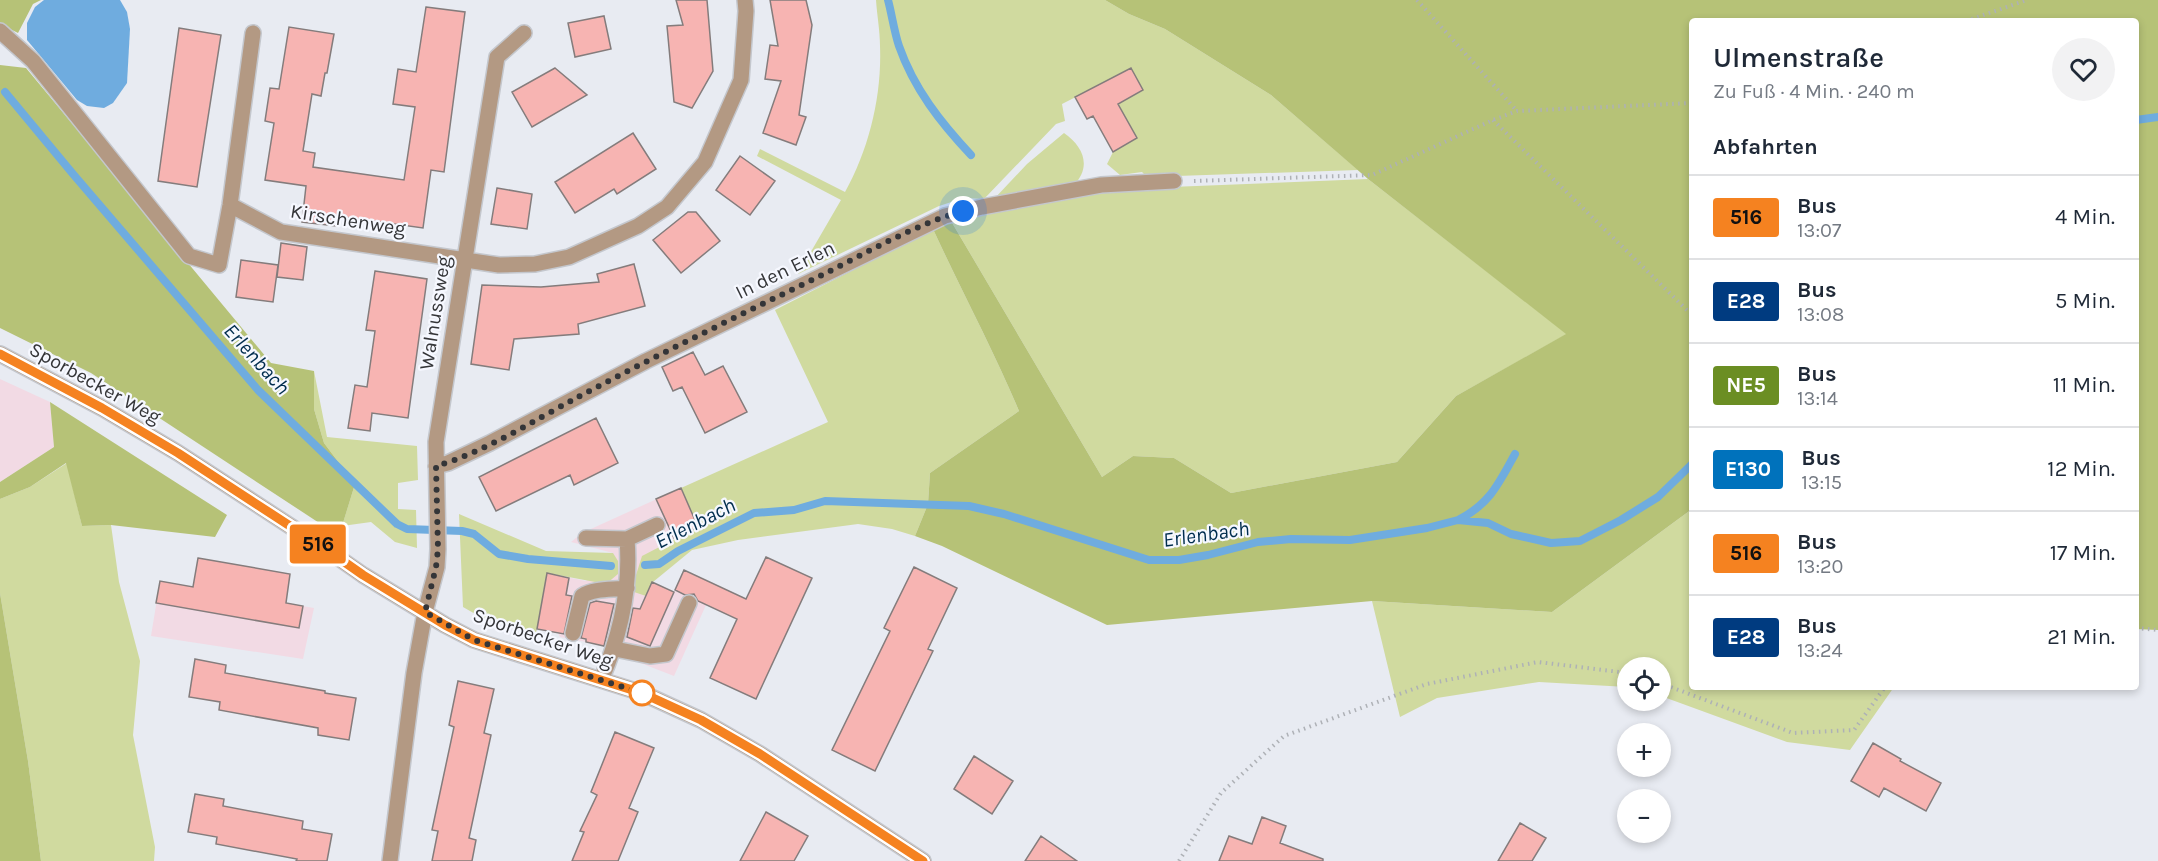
<!DOCTYPE html>
<html lang="de">
<head>
<meta charset="utf-8">
<style>
	:root { --surface:#fff; --page:#f2f2f3; --text:#1f2937; --muted:#747a83; --line:#e0e1e3 }
	body { margin:0; font-family:Karla,sans-serif; background:var(--page); color:var(--text); height:100vh; display:flex; flex-direction:column; font-size:22px; white-space:nowrap }
	* { box-sizing:border-box; margin:0 }
	p { font-size:20px; color:var(--muted) }
	.icon { flex:none; width:33px; height:33px; fill:none; stroke:currentColor; stroke-width:2; stroke-linecap:round; stroke-linejoin:round }
	.map { position:relative; flex:1; overflow:hidden }
	.side { position:absolute; left:1689px; top:18px; width:450px; height:672px; display:flex; flex-direction:column; background:var(--surface); border-radius:6px; box-shadow:0 3px 9px #0003 }
	.side>* { flex:none }
	.badge { padding:0 12px; border-radius:4px; font-size:21px; line-height:39px }
	.fabs { position:absolute; left:1617px; top:657px; display:grid; gap:12px }
	.fabs a { display:grid; place-items:center; width:54px; height:54px; border-radius:50%; background:var(--surface); box-shadow:0 3px 9px #0003; font-size:30px }
	.you { position:absolute; width:30px; height:30px; margin:-15px; border:4px solid #fff; border-radius:50%; background:#1a73e8; box-shadow:0 0 0 9px #1a73e833 }
	.map>.badge { position:absolute; translate:-50% -50%; box-shadow:0 0 0 3px #fff }
	h2 { padding:0 24px; font-size:22px; line-height:54px }
	.round { display:grid; place-items:center; flex:none; width:63px; height:63px; border-radius:32px; background:var(--page) }
	.headline { display:flex; align-items:center; justify-content:space-between; height:102px; padding:0 24px }
	h1 { font-size:28px; font-weight:600; line-height:45px }
	ul { padding:0; list-style:none }
	li { display:flex; align-items:center; gap:18px; height:84px; padding:0 24px; border-top:2px solid var(--line) }
	li div { flex:1 }
	li b { display:block; font-size:22px }
	li em { font-style:normal }
	li .badge { min-width:66px; font-weight:700; text-align:center }
	.map>svg:first-child { display:block }
	.industrial { fill:#f2dae4 }
	.green { fill:#d0da9f }
	.forest { fill:#b6c277 }
	.water { fill:#6facdf }
	.lines { fill:none; stroke-linecap:round; stroke-linejoin:round }
	.stream { stroke:#6facdf; stroke-width:8 }
	.building { fill:#f7b4b2; stroke:#847c7c; stroke-width:1.5 }
	.minor-casing { stroke:#c4c7cd; stroke-width:18 }
	.path { stroke:#aeb1b6; stroke-width:4; stroke-dasharray:1.5 4.5; stroke-linecap:butt }
	.minor { stroke:#b39983; stroke-width:15 }
	.line-casing { stroke:#fff; stroke-width:14 }
	.line { stroke:#f58220; stroke-width:9 }
	.walk { stroke:#343538; stroke-width:6; stroke-dasharray:0 10.8 }
	.stop-dot { fill:#fff; stroke:#f58220; stroke-width:3 }
	.labels { text-anchor:middle; dominant-baseline:central; stroke-width:4.5; stroke-linejoin:round; paint-order:stroke }
	.street-label { font-size:20px; fill:#343538; stroke:#f6f8ff }
	.water-label { font-size:21px; font-style:italic; fill:#002d4e; stroke:#f6f8ff }
</style>
</head>
<body>
<div class="map">
<svg width="2158" height="861" viewBox="0 0 2158 861">
	<rect width="100%" height="100%" fill="#e8ebf2"/>
	<path class="industrial" d="M0 379 50 402 54 447 0 482Z
		M681 488 698 527 674 538 652 582 674 592 684 570 715 585 674 676 625 657 607 646 560 637 558 633 537 629 547 573 586 581 613 553 571 542 582 533Z
		M160 581 314 608 303 659 151 636Z"/>
	<path class="green" d="M876 0H1105L1129 14 1165 29 1271 95 1358 170 1147 177 1142 172 1120 175 1107 164 1113 152 1137 138 1118 104 1143 90 1131 69 1062 104 1065 121 1056 124 984 199 964 198 939 206 798 274 841 200 757 156 760 149 845 192C869 149 882 96 880 46 880 31 877 15 876 0Z
		M1064 133C1084 147 1092 167 1073 186L994 199 1027 164Z
		M1368 179 1567 334 1456 396 1397 462 1231 493 1174 458 1133 456 1102 477 951 221 1091 192 1146 188Z
		M933 229C961 290 993 349 1019 411L930 473 928 504 915 536 892 529 858 524 738 540 692 550 653 582 646 596 631 591 642 556 698 527 681 488 828 422 775 310Z
		M314 371 327 437 417 446 418 480 398 483V509L416 510 417 548 395 542 371 522 342 526 355 484 324 443 314 409Z
		M67 463 82 526 111 525 119 582 140 661 133 735 155 847 154 861H41L28 761 0 593V499L30 487Z
		M1692 509V687H1894L1850 750 1787 742 1661 696 1660 668H1628L1627 687 1539 682 1437 698 1400 717 1372 601 1552 612Z
		M459 514 546 551 613 553 618 561V574L606 584 547 573 536 634 484 619 463 607Z"/>
	<path class="forest" d="M0 0H41L33 4 18 33 0 24Z
		M1105 0H2158V630L2136 629V21H1692V509L1552 612 1372 601 1107 625 942 546 915 536 928 504 930 473 1019 411C993 349 961 290 933 229L951 221 1102 477 1133 456 1174 458 1231 493 1397 462 1456 396 1566 334 1368 179 1271 95 1165 29 1129 14Z
		M0 65 26 68 271 363 314 371V409L324 443 355 484 339 536 91 373 0 328Z
		M50 402 227 515 215 537 111 525 82 526 66 463 30 487 0 499V482L54 447Z
		M0 593 28 761 41 861H0Z"/>
	<path class="water" d="M44 0H120L127 12 130 29 127 83 113 103 104 108 87 106 77 100 27 40V23L35 7Z"/>
	<g class="lines">
		<path class="stream" d="M888 0C892 15 894 31 899 46 914 89 941 123 971 155
			M5 92 73 174 258 390 397 524 407 529 462 531 474 534 499 554 528 559 611 566
			M2136 120 2158 117
			M1458 520C1490 504 1499 483 1515 454
			M645 565 659 564 678 551 754 513 794 510 825 501 969 506 1004 514 1149 560H1179L1208 555 1258 542 1291 539 1350 540 1427 528 1458 520 1488 523 1511 534 1551 543 1580 541 1621 520 1658 497 1692 464"/>
	</g>
	<path class="building" d="M676 0H707L713 71 692 108 674 102 667 26 683 25Z
		M770 0H806L812 25 799 115 806 117 796 145 763 133 781 81 765 79 770 45 778 46Z
		M426 7 465 12 444 172 431 170 423 228 337 216 336 226 302 222 306 186 265 180 274 123 265 121 270 88 279 89 289 27 334 34 327 73H325L321 96 312 94 303 151 315 153 313 167 404 180 415 107 393 104 398 69 416 72Z
		M604 16 611 49 575 57 568 23Z
		M179 28 221 35 197 187 158 181Z
		M555 68 587 95 532 127 512 92Z
		M1131 68 1143 90 1118 104 1137 138 1113 152 1093 116 1087 119 1075 97Z
		M633 133 656 169 617 194 614 189 575 213 555 182Z
		M740 156 775 181 750 215 716 190Z
		M497 188 532 194 527 229 491 224Z
		M688 212H696L720 241 681 273 653 240Z
		M281 243 307 247 303 280 277 277Z
		M241 260 278 265 273 302 236 297Z
		M634 264 645 306 578 324 579 334 514 339 509 370 471 364 482 285 541 287 599 282 597 274Z
		M375 271 427 279 408 418 372 413 370 431 348 428 355 385 367 387 375 331 366 330Z
		M693 352 705 375 723 366 747 412 705 433 682 387 673 391 662 367Z
		M596 418 618 463 574 485 570 475 496 511 479 477Z
		M681 488 698 527 674 538 656 499Z
		M766 557 812 578 756 699 710 678 737 619 698 601 694 594 685 595 675 590 684 570 746 599Z
		M198 558 290 574 286 603 303 606 299 628 156 603 160 581 193 587Z
		M914 567 957 588 928 649 933 651 875 771 832 750 890 631 884 628Z
		M547 573 569 578 566 595 572 596 564 634 537 629Z
		M652 582 674 592 650 646 627 637 633 608 640 609Z
		M596 601 614 604 604 646 586 642V639L581 638 590 603Z
		M195 659 226 665 225 673 325 691V693L356 698 349 740 318 735V728L219 710 220 702 189 697Z
		M458 681 494 689 484 733 491 735 469 838 476 840 472 861H432L438 831 432 830 454 727 449 725Z
		M615 732 654 748 629 808 638 812 618 861H572L584 832 580 831 597 795 591 792Z
		M1873 743 1901 759 1900 761 1941 783 1926 811 1884 788 1879 797 1851 781Z
		M974 756 1013 781 992 814 954 789Z
		M195 794 224 799 223 806 303 821 302 829 332 834 327 861H296L297 859 216 844 217 837 188 832Z
		M766 812 808 836 794 861H740Z
		M1262 817 1286 826 1280 843 1323 859V861H1219L1229 836 1252 844Z
		M1520 823 1546 838 1532 861H1498Z
		M1041 836 1077 861H1025Z"/>
	<g class="lines">
		<g class="minor-casing">
			<path id="minor" d="M0 31 33 61 189 256 219 265 230 205 253 33
				M230 205 281 232 499 265 535 264 569 257 638 226 667 207 705 162 741 80 746 11 745 0
				M0 354 102 408 178 453 333 554 363 575 445 625 474 640 642 693 701 720 760 754 923 861
				M436 466 448 463 490 443 646 361 945 216 982 207 1101 185 1174 181
				M586 538 627 539 657 525
				M573 633 582 596C594 588 612 590 627 588
				M615 649 650 656 666 654 689 603
				M601 680C621 634 631 589 627 539
				M390 861 414 673 425 612 437 567 438 549 436 442 497 57 524 33"/>
		</g>
		<path class="path" d="M1417 0 1517 111
			M1966 21 2027 0
			M1493 120 1692 315
			M1194 181 1372 175 1493 120 1517 111 1692 103
			M2136 628 2158 630
			M1660 683 1793 733 1854 730 1885 687
			M1179 861 1221 793 1284 736 1427 684 1538 662 1628 673"/>
		<use href="#minor" class="minor"/>
	</g>
	<g class="lines">
		<g class="line-casing">
			<path id="line" d="M0 354 102 408 178 453 333 554 363 575 445 625 474 640 642 693 701 720 760 754 923 861"/>
		</g>
		<use href="#line" class="line"/>
		<path class="walk" d="M642 693 474 640 425 612 436 567 438 549 436 466C483 453 535 420 578 397 657 355 738 316 818 277 865 254 913 225 963 211"/>
	</g>
	<circle class="stop-dot" cx="642" cy="693" r="12"/>
	<g class="labels">
		<g class="street-label">
			<text transform="translate(348 220) rotate(9)">Kirschenweg</text>
			<text transform="translate(785 270) rotate(-26)">In den Erlen</text>
			<text transform="translate(435 313) rotate(-81)">Walnussweg</text>
			<text transform="translate(95 383) rotate(29)">Sporbecker Weg</text>
			<text transform="translate(543 638) rotate(19)">Sporbecker Weg</text>
		</g>
		<g class="water-label">
			<text transform="translate(257 359) rotate(48)">Erlenbach</text>
			<text transform="translate(695 523) rotate(-27)">Erlenbach</text>
			<text transform="translate(1206 534) rotate(-8)">Erlenbach</text>
		</g>
	</g>
</svg>
<div class="fabs">
<a><svg class="icon" aria-label="locate" viewBox="0 0 24 24"><circle cx="12" cy="12" r="6"/><path d="M12 2v4M12 18v4M2 12h4M18 12h4"/></svg></a>
<a>+</a>
<a>−</a>
</div>
<div class="you" style="left:963px;top:211px"></div>
<b class="badge" style="left:318px;top:544px;background:#f58220;color:#111">516</b>
<section class="side">
<div class="headline"><div><h1>Ulmenstraße</h1><p>Zu Fuß · 4 Min. · 240 m</p></div><a class="round"><svg class="icon" aria-label="heart" viewBox="0 0 24 24"><path d="M12 20l-8-8c-3-5 5-10 8-4 3-6 11-1 8 4z"/></svg></a></div>
<h2>Abfahrten</h2>
<ul>
<li><span class="badge" style="background:#f58220;color:#111">516</span><div><b>Bus</b><p>13:07</p></div><em>4 Min.</em></li>
<li><span class="badge" style="background:#003b80;color:#fff">E28</span><div><b>Bus</b><p>13:08</p></div><em>5 Min.</em></li>
<li><span class="badge" style="background:#6b8e23;color:#fff">NE5</span><div><b>Bus</b><p>13:14</p></div><em>11 Min.</em></li>
<li><span class="badge" style="background:#0072bc;color:#fff">E130</span><div><b>Bus</b><p>13:15</p></div><em>12 Min.</em></li>
<li><span class="badge" style="background:#f58220;color:#111">516</span><div><b>Bus</b><p>13:20</p></div><em>17 Min.</em></li>
<li><span class="badge" style="background:#003b80;color:#fff">E28</span><div><b>Bus</b><p>13:24</p></div><em>21 Min.</em></li>
</ul>
</section>
</div>
</body>
</html>
